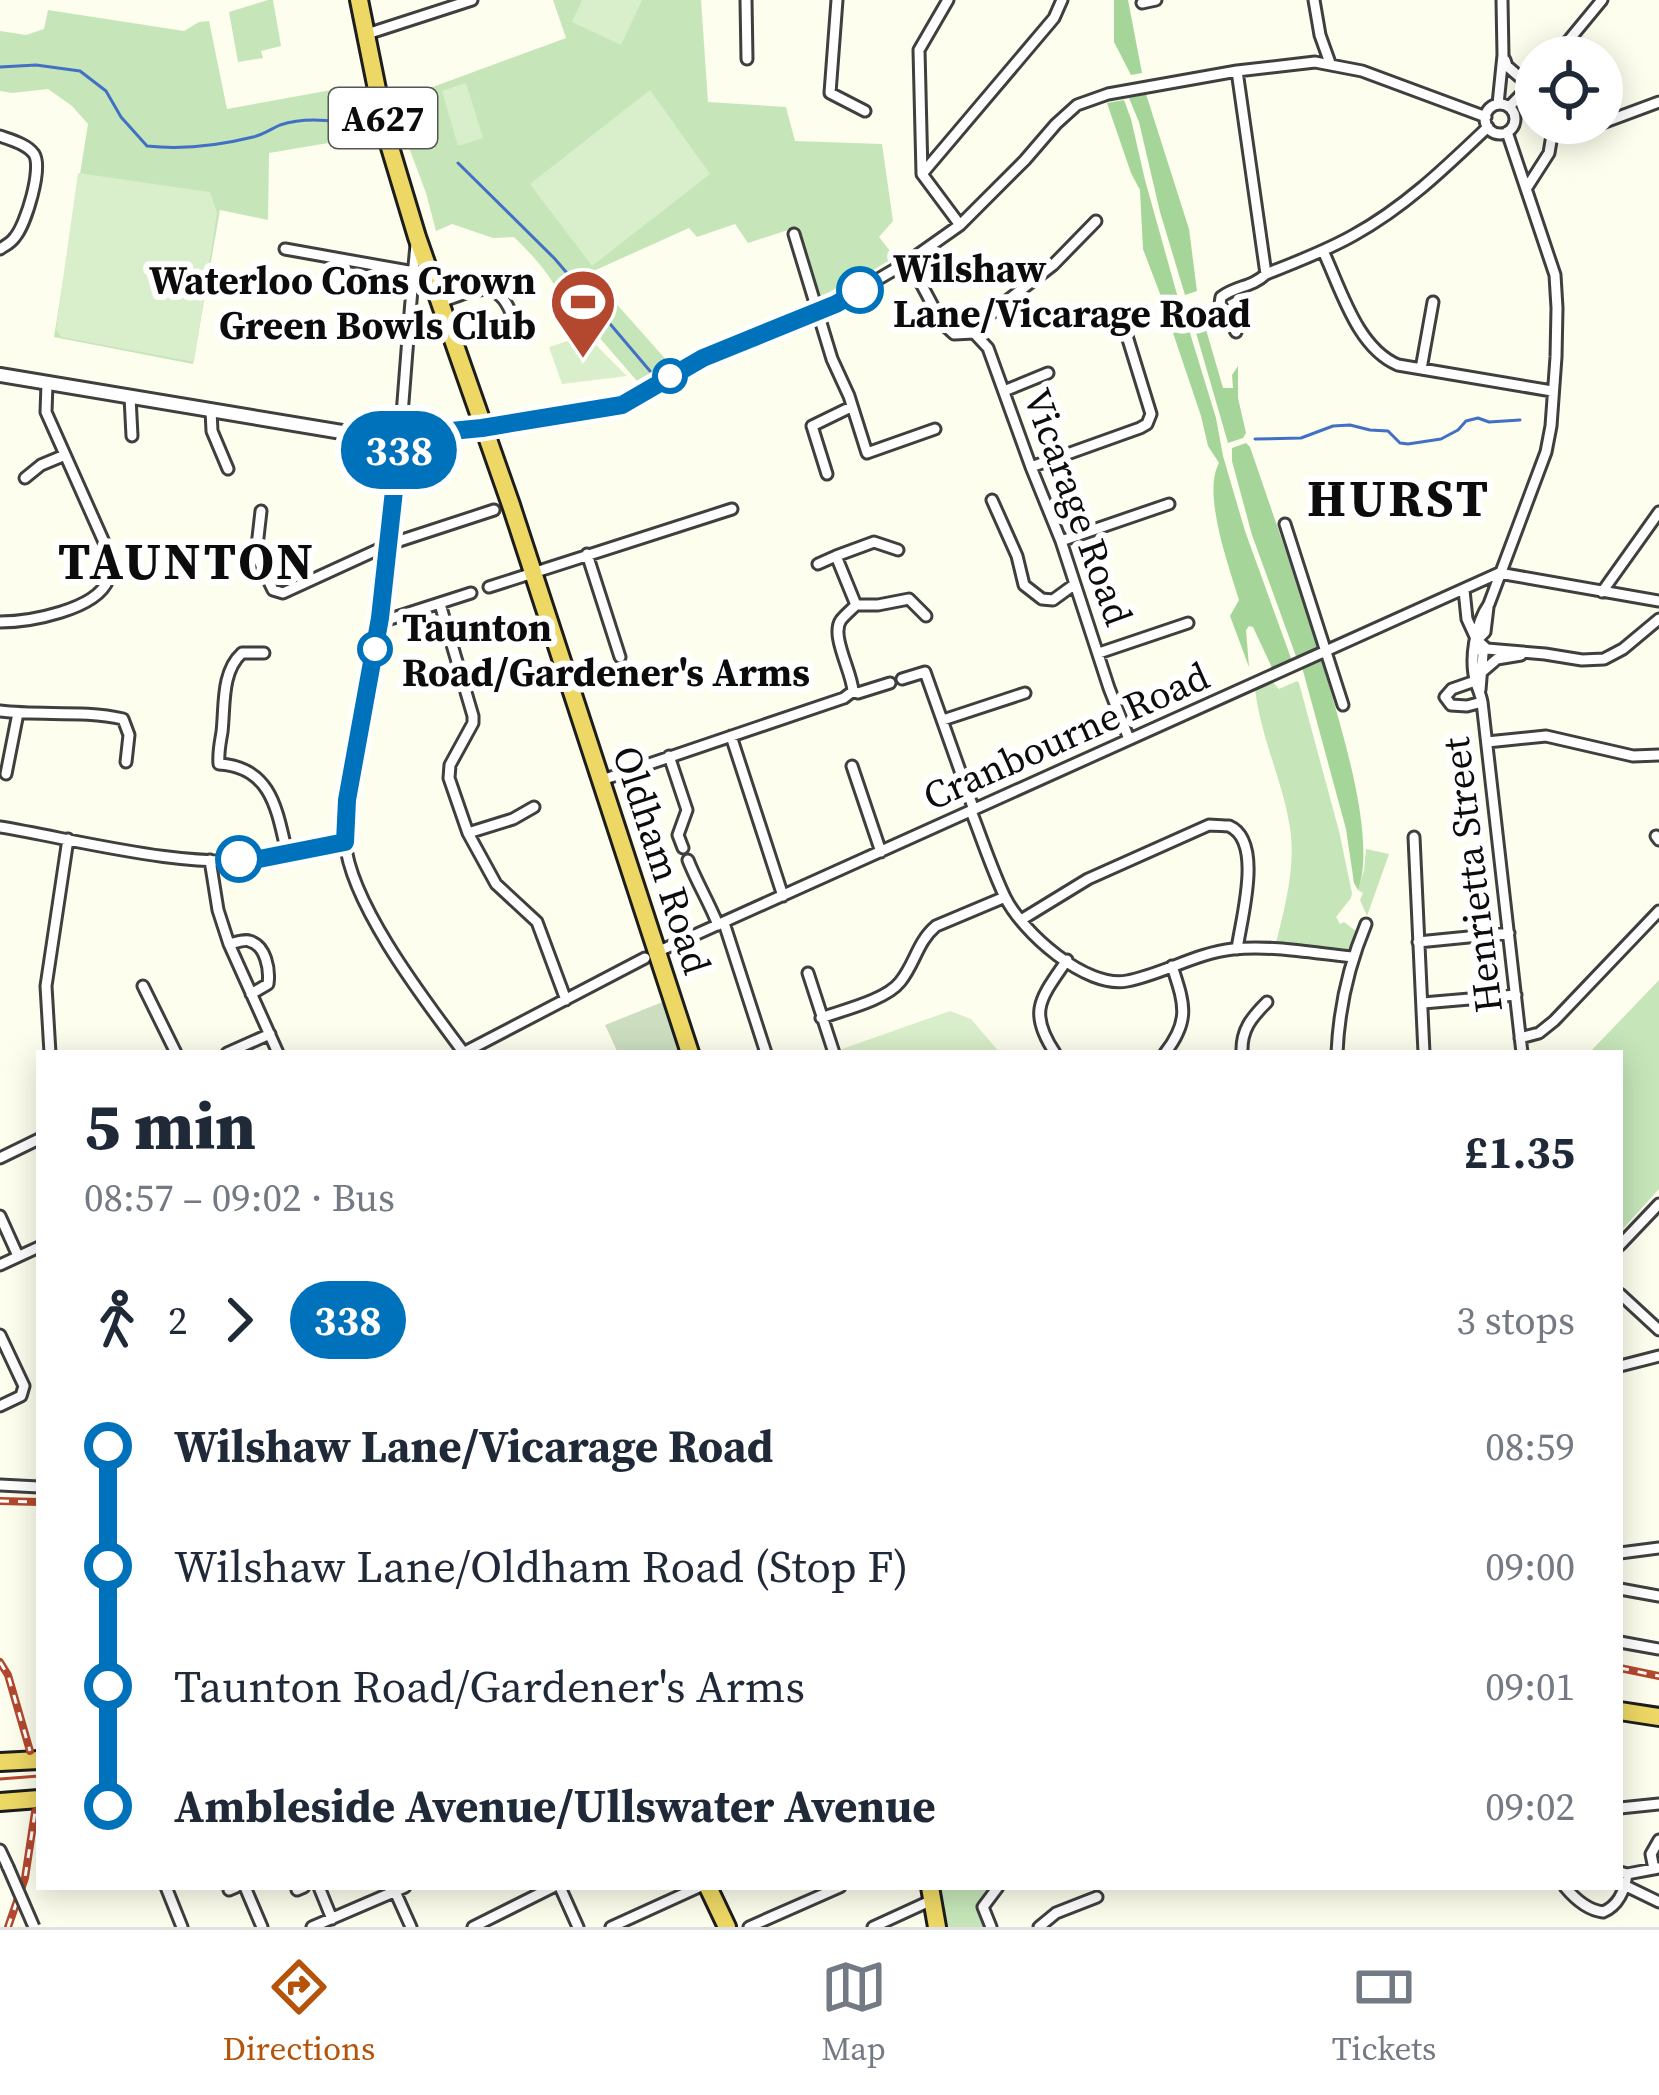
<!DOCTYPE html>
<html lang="en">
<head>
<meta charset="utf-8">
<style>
	:root { --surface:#fff; --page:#f6f6f7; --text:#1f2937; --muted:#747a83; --line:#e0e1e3; --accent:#b45309 }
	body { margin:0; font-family:"Source Serif 4",serif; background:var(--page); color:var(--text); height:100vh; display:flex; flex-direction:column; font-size:45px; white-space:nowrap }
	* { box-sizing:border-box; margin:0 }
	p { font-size:39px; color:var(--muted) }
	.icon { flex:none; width:66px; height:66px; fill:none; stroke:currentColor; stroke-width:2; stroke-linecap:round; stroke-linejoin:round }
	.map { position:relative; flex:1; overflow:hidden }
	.sheet { position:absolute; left:36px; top:1050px; width:1587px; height:840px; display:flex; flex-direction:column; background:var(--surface); border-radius:0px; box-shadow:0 6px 30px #0003 }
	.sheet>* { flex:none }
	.badge { padding:0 24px; border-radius:39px; font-size:42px; line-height:78px }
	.buttons { position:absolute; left:1515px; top:36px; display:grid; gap:24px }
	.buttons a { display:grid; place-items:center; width:108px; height:108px; border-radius:50%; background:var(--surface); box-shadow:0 6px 30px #0003; font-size:60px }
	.map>.badge { position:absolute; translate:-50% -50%; box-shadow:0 0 0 6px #fff }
	.legs { display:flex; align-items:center; gap:18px; height:132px; padding:0 48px; font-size:39px }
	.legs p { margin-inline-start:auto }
	.headline { display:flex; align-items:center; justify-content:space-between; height:204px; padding:0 48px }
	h1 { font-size:66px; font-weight:800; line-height:90px }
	ul { padding:0 48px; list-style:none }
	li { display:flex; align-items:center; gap:42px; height:120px; font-size:45px }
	li i { display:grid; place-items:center; width:18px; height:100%; margin:0 15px; background:currentColor }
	li i::after { content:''; width:30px; height:30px; margin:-15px; border:9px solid; border-radius:50%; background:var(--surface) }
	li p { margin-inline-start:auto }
	li:first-child i { background:linear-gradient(#0000 50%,currentColor 0) }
	li:last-child i { background:linear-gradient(currentColor 50%,#0000 0) }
	.tab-bar { display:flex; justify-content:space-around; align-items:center; height:168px; border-top:3px solid var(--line); background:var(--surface); font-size:33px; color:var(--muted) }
	.tab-bar a { display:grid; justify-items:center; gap:6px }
	.tab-bar .on { color:var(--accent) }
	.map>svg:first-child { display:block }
	.green { fill:#c6e6b9 }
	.forest { fill:#a6d59a }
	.cemetery { fill:#cddec0 }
	.pitch { fill:#d9eeca }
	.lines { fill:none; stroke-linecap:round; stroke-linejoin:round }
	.stream { stroke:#4170c4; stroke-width:3 }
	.minor-casing { stroke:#3f3f3f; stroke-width:15 }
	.tertiary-casing { stroke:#3f3f3f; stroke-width:18 }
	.trunk-casing { stroke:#1d1d1d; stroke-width:22 }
	.minor { stroke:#fff; stroke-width:9 }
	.tertiary { stroke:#fff; stroke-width:12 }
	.trunk { stroke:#edd865; stroke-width:16 }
	.tram { stroke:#b3482e; stroke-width:3 }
	.rail-casing { stroke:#b3482e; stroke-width:8 }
	.rail { stroke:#fff; stroke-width:3; stroke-dasharray:9; stroke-linecap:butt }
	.minor-bridge-casing { stroke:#3f3f3f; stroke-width:15; stroke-linecap:butt }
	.minor-bridge { stroke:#fff; stroke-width:9 }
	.line-1-casing { stroke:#fff; stroke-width:27 }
	.line-1 { stroke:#0072bc; stroke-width:18 }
	.stop-1-dot { fill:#fff; stroke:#0072bc; stroke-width:6 }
	.labels { text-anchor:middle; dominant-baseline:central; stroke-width:12; stroke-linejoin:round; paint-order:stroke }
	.shield { fill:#fff; stroke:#555; stroke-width:3 }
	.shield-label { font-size:36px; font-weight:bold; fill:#0c0c0c }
	.stop-label { font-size:39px; font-weight:bold; fill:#0c0c0c; stroke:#fff; text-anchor:start }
	.poi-label { font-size:39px; font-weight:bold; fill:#0c0c0c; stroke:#fff; text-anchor:end }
	.street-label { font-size:39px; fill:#0c0c0c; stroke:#fff }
	.district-label { font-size:51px; font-weight:bold; letter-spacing:3px; fill:#0c0c0c; stroke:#fff }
</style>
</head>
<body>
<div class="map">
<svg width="1659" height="1927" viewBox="0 0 1659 1927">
	<rect width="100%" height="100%" fill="#fdfeed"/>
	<path class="green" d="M268 0H273L281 46 261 51 263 58 238 62 229 12Z
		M553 0H701L708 102 786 107 795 141 882 144 893 221 879 237 895 257 821 301 797 227 748 243 735 224 697 237 689 228 589 273 669 363 638 382 591 328 568 330C565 289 542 265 514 237L493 238 452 224 436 231 426 193 392 102 566 38Z
		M48 10 184 31 199 22 209 21 227 109 337 89 344 117 372 114 376 135 269 153 268 220 220 210 193 364 54 337 88 124 72 106 48 89 12 93 0 91V31L26 35 44 29Z
		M1272 681 1279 689 1297 681 1299 683 1339 831 1352 893 1351 898 1336 917 1340 924 1344 922 1357 932 1351 947 1347 950 1276 943C1285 907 1296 865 1290 828 1283 781 1260 736 1255 688Z
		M1366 849 1389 854 1367 916 1360 900 1363 893 1358 890 1364 870Z
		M1659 980V1189L1620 1232V1053H1589Z
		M941 1887H992C980 1906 976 1904 986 1927H948Z"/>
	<path class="forest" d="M1114 0H1128L1142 73 1131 75 1114 42Z
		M1146 94 1189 229 1197 291 1185 295 1160 212 1139 122 1129 98Z
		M1124 100 1131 119 1145 180 1178 298 1162 299 1143 249 1140 190 1131 173 1107 103Z
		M1198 302 1223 388H1233L1232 375 1238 366V398L1246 433 1243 438 1228 443 1188 305Z
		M1182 307 1216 418 1223 456 1245 531 1292 661 1273 670 1253 627 1249 626 1246 630 1249 667 1230 616 1239 600C1229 566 1202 494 1219 463L1208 446 1201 416 1167 315Z
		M1246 443 1250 447 1319 648 1297 659 1252 535 1232 461V448Z
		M1321 658C1337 715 1378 836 1358 890L1354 883 1346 829 1302 667Z"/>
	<path class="cemetery" d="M665 1001 680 1053H618L605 1025Z"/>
	<path class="pitch" d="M582 0H642L621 45 572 22Z
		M466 83 483 138 458 146 442 91Z
		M650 90 710 174 592 266 530 184Z
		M78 173 210 192 217 213 194 362 61 337 56 329Z
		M586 335 627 376 562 384 549 347Z
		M950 1011 971 1019 1000 1053H844L842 1049Z"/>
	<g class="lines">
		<path class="stream" d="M0 67 36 65 80 71 106 91 121 117 147 146C184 150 217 146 253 137 263 135 271 129 280 125 299 119 318 119 338 122
			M458 163 555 259 650 371
			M1255 439 1301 438 1333 426 1350 425 1370 430 1388 431 1400 443 1408 444 1441 439 1458 430 1466 421 1478 418 1489 422 1520 420"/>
		<g class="minor-casing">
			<path id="minor" d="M746 0 747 59
				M837 0 830 93 865 111
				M948 0 919 50 922 174 960 225
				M1314 0 1320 35 1330 63
				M1142 3 1156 0
				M367 34 472 0
				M1555 57 1602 0
				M1505 60 1507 66 1530 86
				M1237 71 1266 274
				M1498 104 1503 55 1502 0
				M1485 119a15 15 0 1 1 30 0a15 15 0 1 1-30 0Z
				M1509 107 1536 79
				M1507 132 1555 275 1557 308 1556 357 1551 426 1546 452 1489 604C1475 624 1469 660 1476 683 1478 689 1481 696 1482 702L1522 1053
				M1554 132 1597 125 1659 102
				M0 136C11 140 27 144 34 154 43 168 26 224 15 237 11 243 6 245 0 249
				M922 174 1054 18 1062 0
				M1526 189 1549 153 1554 123
				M794 234 832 359 849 396 867 453 935 429
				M416 245C404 368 399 493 381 616 374 664 363 712 355 759 350 786 342 814 345 841 350 904 426 1002 464 1053
				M285 249 414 272
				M1323 251C1341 289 1357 348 1398 365L1552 391
				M909 261 942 323 954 334 974 333 988 348 1031 467 1061 541 1109 688 1129 739
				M441 302C475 290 498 275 513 318
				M1236 332 1220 304 1221 297C1237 285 1251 288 1266 274 1296 262 1326 251 1354 235 1405 207 1446 167 1488 127
				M974 333 977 324 1053 265 1096 221
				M1421 369 1433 302
				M1004 391 1048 373
				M130 397 132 436
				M211 410 212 431 228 469
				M483 428 629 403 703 358 836 304 909 261 960 225 1025 160 1056 124 1077 105 1108 94 1237 71 1315 62 1362 71 1486 117
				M1031 467 1140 428 1147 424 1151 414 1119 310
				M827 474 812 426 851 407
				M25 478 41 465 65 455
				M992 500 1017 556 1024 585 1042 599 1053 600 1075 584
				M261 511 256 555 273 590 283 593 390 544 494 510
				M1285 524 1343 705
				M1061 541 1169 504
				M587 554 620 657
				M818 564 836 556
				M1499 573 1659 601
				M489 587 732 509
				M1464 590 1467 619 1483 654 1480 690
				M1602 592 1659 512
				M440 604 473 716V723L450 765 449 778 468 833 496 884 537 922 566 1000
				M856 605H878L909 599 926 616
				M381 618 390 619 471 593
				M0 622C29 622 96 610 108 580 111 574 111 567 112 560L46 412 47 384
				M1477 640 1487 649 1545 654 1582 660 1604 659 1623 649 1659 619
				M1477 640 1485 632 1488 607
				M264 653H242C221 672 225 706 222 732 220 744 218 752 219 764 272 767 277 811 287 853
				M1099 653 1188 623
				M1483 671 1497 659 1521 655
				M902 679 925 672 974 810
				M1475 681 1452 689 1445 697 1451 705 1467 706 1482 702
				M853 691C852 672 830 635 841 620 845 615 851 610 856 605L836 556 874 542 898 550
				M0 711C40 716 83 710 123 719L129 735 126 762
				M943 720 1025 693
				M731 736 783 896
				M1487 742 1546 736 1633 756 1659 755
				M669 756 687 810 678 835 683 848
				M852 766 881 852
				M6 774 18 713
				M602 780 844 698 853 691 858 693 890 683
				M971 811C982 839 992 870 1005 897 1022 932 1086 989 1127 981 1163 974 1196 953 1233 949 1272 945 1313 953 1352 957
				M0 827C78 840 184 869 262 859 289 855 317 847 345 841
				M468 833 513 819 534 807
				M1656 836 1659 840
				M1414 837 1424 1053
				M210 860 218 910 229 944 278 1053
				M688 860C697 883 709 902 718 925
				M1021 920 1088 879 1209 825C1211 825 1228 826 1229 826 1264 841 1241 919 1237 949
				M724 923 766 1053
				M1418 942 1509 933
				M229 944C234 943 245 939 249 941 266 945 270 970 268 984L251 994
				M657 952 1499 573
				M808 973 834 1053
				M143 986 176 1053
				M1423 1003 1516 995
				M821 1018C843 1010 886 1000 900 982 915 964 917 942 936 926L1005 897
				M1520 1038 1539 1033 1554 1021 1659 911
				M50 1053 46 986 68 839
				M227 1053 270 1034
				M463 1053 645 958
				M1055 1053C1027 1011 1041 998 1067 960
				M1165 1053C1191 1020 1184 1003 1172 966
				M1242 1053C1241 1030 1251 1018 1267 1002
				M1337 1053C1339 1007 1348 967 1366 924
				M0 1158 39 1139
				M0 1216 18 1256
				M1620 1245 1659 1204
				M0 1265 39 1247
				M1620 1294 1659 1330
				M0 1335 24 1386 21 1396 0 1406
				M1620 1366 1659 1356
				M0 1485 39 1487
				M1620 1553 1659 1548
				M1620 1589 1659 1596
				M1620 1642 1659 1649
				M1620 1808 1659 1804
				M0 1850 8 1867
				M1654 1869 1651 1854 1659 1840
				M1620 1872 1627 1874 1659 1868
				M1626 1886 1659 1902
				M166 1887 182 1927
				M245 1887 262 1927
				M319 1887 332 1919
				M393 1887 411 1927
				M560 1887 578 1927
				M1565 1887C1575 1899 1587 1910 1603 1912 1618 1906 1625 1890 1627 1874
				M229 1890 236 1887
				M297 1890 304 1887
				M312 1927 405 1887
				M473 1927 553 1887
				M611 1927 699 1887
				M749 1927 840 1887
				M873 1927 932 1900
				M991 1927 983 1907 998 1887
				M1039 1927 1056 1913 1097 1897"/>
		</g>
		<g class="tertiary-casing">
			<path id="tertiary" d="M0 375 378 438 482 428"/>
		</g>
		<g class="trunk-casing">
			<path id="trunk" d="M359 0 386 134 417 237 511 505 690 1053
				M1620 1711 1659 1717
				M0 1762 39 1760
				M0 1802 39 1799
				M708 1887 727 1927
				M930 1887 937 1927"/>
		</g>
		<use href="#minor" class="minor"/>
		<use href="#tertiary" class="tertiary"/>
		<use href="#trunk" class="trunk"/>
		<path class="tram" d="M0 1779 39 1776"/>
		<g class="rail-casing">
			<path id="rail" d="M0 1501 39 1502
				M0 1662 8 1675 30 1751
				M1620 1668 1659 1676
				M8 1927 25 1878 35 1812"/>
		</g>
		<use href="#rail" class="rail"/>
		<g class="minor-bridge-casing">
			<path id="minor-bridge" d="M8 1867 34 1927"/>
		</g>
		<use href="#minor-bridge" class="minor-bridge"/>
	</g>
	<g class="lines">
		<g class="line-1-casing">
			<path id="line-1" d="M239 859H259L345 842 347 800 380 618 400 436 482 428 622 405 703 358 836 304 860 290"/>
		</g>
		<use href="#line-1" class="line-1"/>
	</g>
	<defs>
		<g id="stadium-pin" transform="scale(3.45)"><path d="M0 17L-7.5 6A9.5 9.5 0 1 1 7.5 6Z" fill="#b3482e" stroke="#fff"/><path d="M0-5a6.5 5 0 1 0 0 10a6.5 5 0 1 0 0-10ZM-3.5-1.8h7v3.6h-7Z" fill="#fff"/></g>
	</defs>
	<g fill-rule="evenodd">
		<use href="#stadium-pin" x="583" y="302"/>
	</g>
	<g class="stop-1-dot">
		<circle cx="860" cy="290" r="21"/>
		<circle cx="670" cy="376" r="15"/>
		<circle cx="375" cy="649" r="15"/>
		<circle cx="239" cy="859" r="21"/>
	</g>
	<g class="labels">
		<rect class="shield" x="329" y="88" width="108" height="60" rx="9"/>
		<g class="shield-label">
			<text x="383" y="118">A627</text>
		</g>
		<g class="stop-label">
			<text x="893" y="268">Wilshaw<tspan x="893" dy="45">Lane/Vicarage Road</tspan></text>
			<text x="402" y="627">Taunton<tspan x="402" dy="45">Road/Gardener's Arms</tspan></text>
		</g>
		<g class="poi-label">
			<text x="536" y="280">Waterloo Cons Crown<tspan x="536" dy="45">Green Bowls Club</tspan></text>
		</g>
		<g class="street-label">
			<text transform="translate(1078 507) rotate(70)">Vicarage Road</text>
			<text transform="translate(1066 736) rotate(-24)">Cranbourne Road</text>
			<text transform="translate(662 860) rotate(72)">Oldham Road</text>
			<text transform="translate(1472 875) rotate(-97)">Henrietta Street</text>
		</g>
		<g class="district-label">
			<text x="1399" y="498">HURST</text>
			<text x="187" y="561">TAUNTON</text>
		</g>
	</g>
</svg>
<div class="buttons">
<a><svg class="icon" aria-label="locate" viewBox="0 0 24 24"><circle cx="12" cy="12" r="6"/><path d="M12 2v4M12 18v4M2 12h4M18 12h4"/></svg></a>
</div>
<b class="badge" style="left:399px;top:450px;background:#0072bc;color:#fff">338</b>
<section class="sheet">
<div class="headline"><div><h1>5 min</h1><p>08:57 – 09:02 · Bus</p></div><b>£1.35</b></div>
<div class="legs"><svg class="icon" aria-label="walk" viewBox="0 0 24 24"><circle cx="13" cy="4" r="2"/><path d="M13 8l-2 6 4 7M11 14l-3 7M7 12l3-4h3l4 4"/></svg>2<svg class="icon" aria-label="forward" viewBox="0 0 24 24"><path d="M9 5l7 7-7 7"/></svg><b class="badge" style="background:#0072bc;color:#fff">338</b><p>3 stops</p></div>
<ul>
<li><i style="color:#0072bc"></i><b>Wilshaw Lane/Vicarage Road</b><p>08:59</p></li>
<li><i style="color:#0072bc"></i><span>Wilshaw Lane/Oldham Road (Stop F)</span><p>09:00</p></li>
<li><i style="color:#0072bc"></i><span>Taunton Road/Gardener's Arms</span><p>09:01</p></li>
<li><i style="color:#0072bc"></i><b>Ambleside Avenue/Ullswater Avenue</b><p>09:02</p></li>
</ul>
</section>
</div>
<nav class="tab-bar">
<a class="on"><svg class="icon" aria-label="directions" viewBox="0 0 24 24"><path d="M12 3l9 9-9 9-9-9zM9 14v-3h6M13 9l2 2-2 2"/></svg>Directions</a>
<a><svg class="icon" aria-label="map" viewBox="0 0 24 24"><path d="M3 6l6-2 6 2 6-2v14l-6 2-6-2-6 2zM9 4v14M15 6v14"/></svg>Map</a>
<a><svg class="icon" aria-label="tickets" viewBox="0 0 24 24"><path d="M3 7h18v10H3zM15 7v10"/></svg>Tickets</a>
</nav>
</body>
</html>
